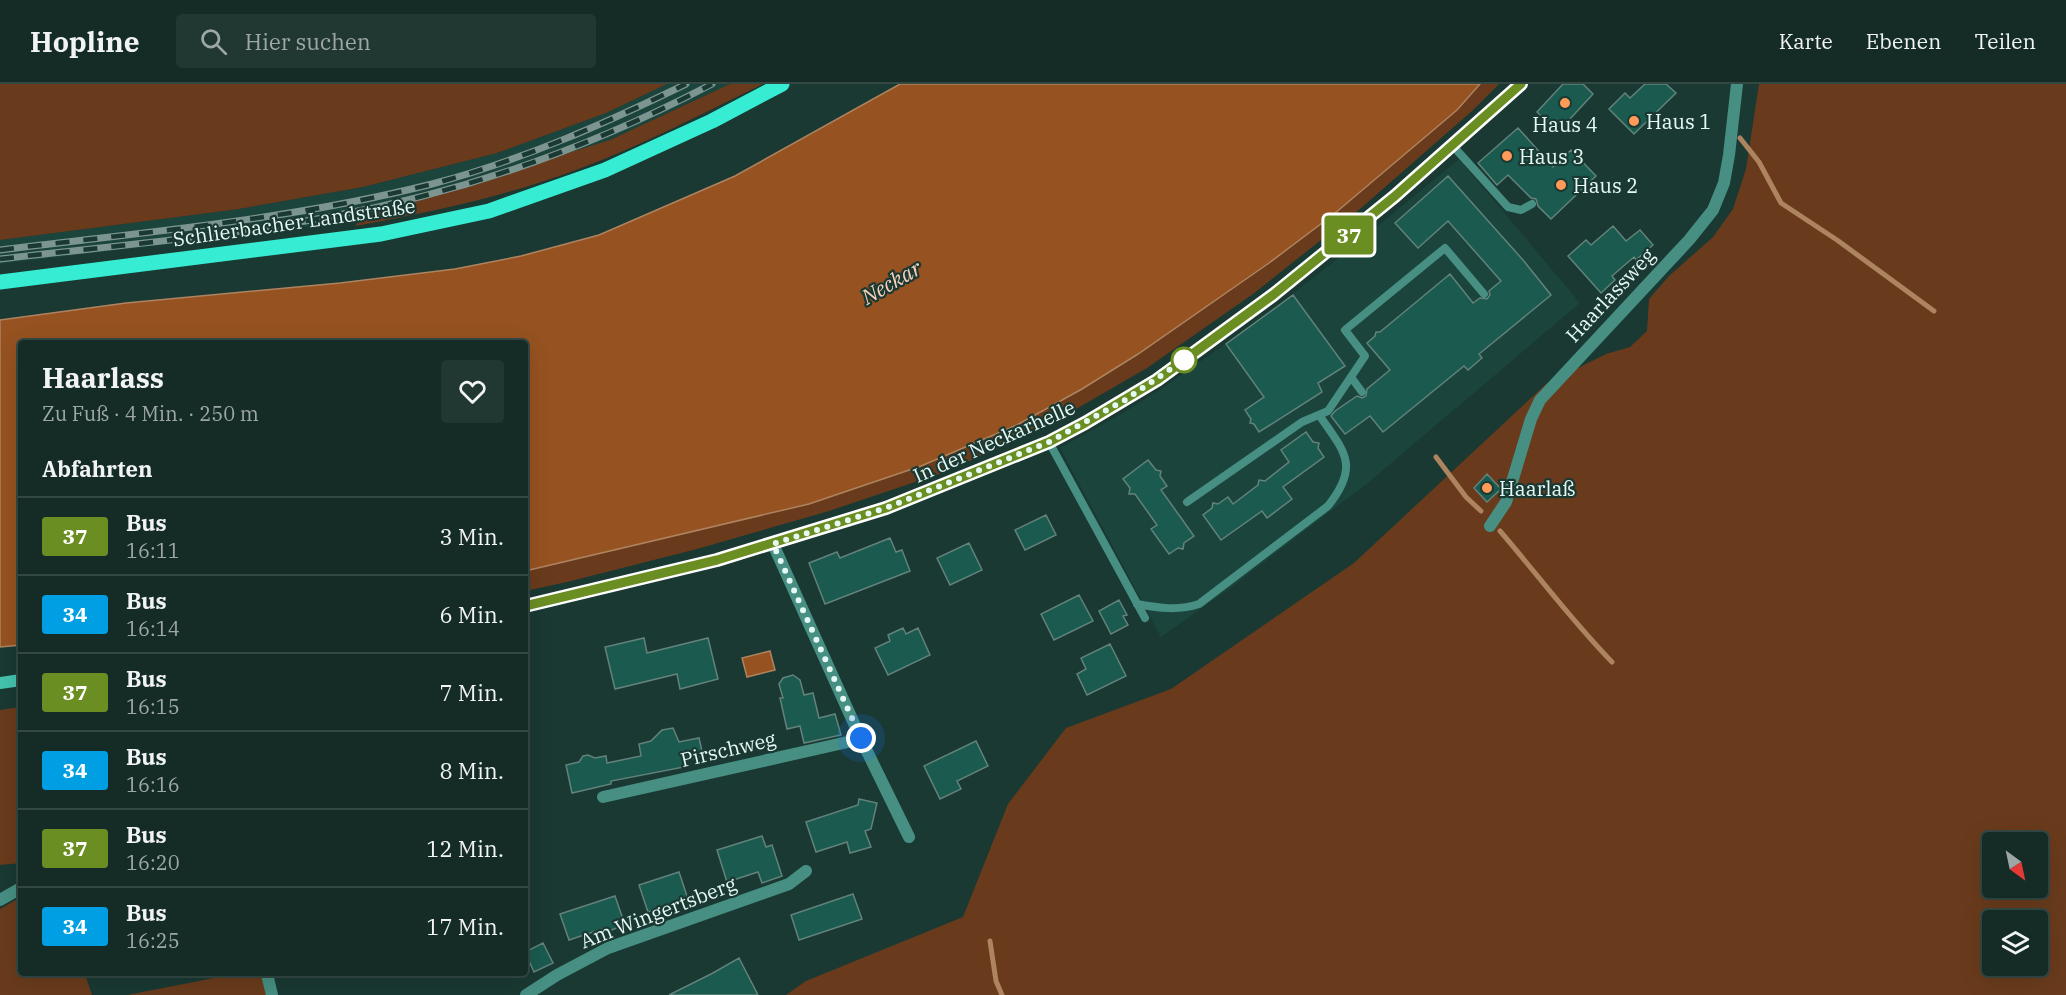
<!DOCTYPE html>
<html lang="de">
<head>
<meta charset="utf-8">
<style>
	:root { --surface:#142b26; --page:#213732; --text:#f1f3f6; --muted:#9da7a7; --line:#334743 }
	body { margin:0; font-family:"IBM Plex Serif",serif; background:var(--page); color:var(--text); height:100vh; display:flex; flex-direction:column; font-size:22px; white-space:nowrap }
	* { box-sizing:border-box; margin:0 }
	p { font-size:20px; color:var(--muted) }
	.icon { flex:none; width:33px; height:33px; fill:none; stroke:currentColor; stroke-width:2; stroke-linecap:round; stroke-linejoin:round }
	.map { position:relative; flex:1; overflow:hidden }
	.sheet { position:absolute; left:18px; top:256px; width:510px; height:636px; display:flex; flex-direction:column; background:var(--surface); border-radius:6px; box-shadow:0 6px 24px #0002,0 0 0 2px var(--line) }
	.sheet>* { flex:none }
	.badge { padding:0 12px; border-radius:4px; font-size:21px; line-height:39px }
	.needle { width:39px; rotate:147deg }
	.controls { position:absolute; left:1982px; top:748px; display:grid; gap:12px }
	.controls a { display:grid; place-items:center; width:66px; height:66px; border-radius:6px; background:var(--surface); box-shadow:0 6px 24px #0002,0 0 0 2px var(--line); font-size:30px }
	.you { position:absolute; width:30px; height:30px; margin:-15px; border:4px solid #fff; border-radius:50%; background:#1a73e8; box-shadow:0 0 0 9px #1a73e833 }
	.map>.badge { position:absolute; translate:-50% -50%; box-shadow:0 0 0 3px #fff }
	h2 { padding:0 24px; font-size:22px; line-height:54px }
	.round { display:grid; place-items:center; flex:none; width:63px; height:63px; border-radius:6px; background:var(--page) }
	.head { display:flex; align-items:center; justify-content:space-between; height:102px; padding:0 24px }
	h1 { font-size:28px; font-weight:800; line-height:45px }
	ul { padding:0; list-style:none }
	li { display:flex; align-items:center; gap:18px; height:78px; padding:0 24px; border-top:2px solid var(--line) }
	li div { flex:1 }
	li b { display:block; font-size:22px }
	li em { font-style:normal }
	li .badge { min-width:66px; font-weight:700; text-align:center }
	header { display:flex; align-items:center; gap:36px; box-sizing:border-box; height:84px; padding:0 30px; background:var(--surface); border-bottom:2px solid var(--line) }
	header strong { font-size:28px }
	nav { display:flex; gap:33px; margin-inline-start:auto; font-size:21px }
	.search { width:420px; height:54px; background:var(--page); display:flex; align-items:center; gap:15px; box-sizing:border-box; padding:0 21px; border-radius:6px; color:var(--muted); font-size:22px }
	.map>svg:first-child { display:block }
	.built { fill:#1b443d }
	.green { fill:#693b1c; fill-rule:evenodd }
	.water { fill:#965221; stroke:#ae8460; stroke-width:1.5 }
	.lines { fill:none; stroke-linecap:round; stroke-linejoin:round }
	.stream { stroke:#ae8460; stroke-width:5 }
	.building { fill:#1a5a4f; stroke:#62827b; stroke-width:1.5 }
	.service { stroke:#468f82; stroke-width:8 }
	.minor { stroke:#468f82; stroke-width:12 }
	.secondary { stroke:#43c3af; stroke-width:12 }
	.primary { stroke:#36ecd2; stroke-width:15 }
	.rail-casing { stroke:#7d9590; stroke-width:7 }
	.rail { stroke:#1a3933; stroke-width:4.5; stroke-dasharray:14; stroke-linecap:butt }
	.line-casing { stroke:#fff; stroke-width:14 }
	.line { stroke:#6b8e23; stroke-width:9 }
	.walk { stroke:#e6f8f4; stroke-width:6; stroke-dasharray:0 10.8 }
	.poi-dot { fill:#fe9b58; stroke:#1a3933; stroke-width:2 }
	.stop-dot { fill:#fff; stroke:#6b8e23; stroke-width:3 }
	.labels { text-anchor:middle; dominant-baseline:central; stroke-width:4.5; stroke-linejoin:round; paint-order:stroke }
	.poi-label { font-size:20px; fill:#e6f8f4; stroke:#1a3933; text-anchor:start }
	.street-label { font-size:20px; fill:#e6f8f4; stroke:#1a3933 }
	.water-label { font-size:21px; font-style:italic; fill:#fad2b9; stroke:#1a3933 }
</style>
</head>
<body>
<header>
<strong>Hopline</strong>
<div class="search"><svg class="icon" aria-label="search" viewBox="0 0 24 24"><circle cx="10" cy="10" r="6"/><path d="M15 15l6 6"/></svg>Hier suchen</div>
<nav><a>Karte</a><a>Ebenen</a><a>Teilen</a></nav>
</header>
<div class="map">
<svg width="2066" height="911" viewBox="0 0 2066 911">
	<rect width="100%" height="100%" fill="#1a3933"/>
	<path class="built" d="M667 0H730L610 56 509 92 363 133 280 147 0 180V156L239 125 363 103 497 69 606 29Z
		M1459 75 1580 219 1369 398 1226 507 1161 553 1060 364 1116 333 1163 304 1263 233 1340 173Z"/>
	<path class="green" d="M0 0H667L606 29 497 69 363 103 239 125 0 156Z
		M730 0H763C703 29 643 61 581 84 508 112 431 128 355 142L363 133 610 56Z
		M1480 0H1499L1472 27 1360 125 1253 210 1147 284 1050 340 945 388 829 427 697 465 567 498 525 507V487L809 420 921 382 1017 341 1082 305 1138 270 1269 179 1334 130 1457 26Z
		M1759 0H2066V911H786L806 897 963 833 1008 720 1066 644 1171 605 1354 479 1546 300 1606 270 1630 263 1647 247 1649 215 1669 192 1713 153 1733 125 1746 85ZM1992 759H2037V804H1992ZM1992 837H2037V882H1992Z
		M21 623V779L0 781V626Z
		M21 813V890H85L92 911H0V825Z
		M235 890H264L267 911H127Z"/>
	<path class="water" d="M900 0H1480L1457 26 1334 130 1269 179 1138 270 1082 305 1017 341 921 382 809 420 525 487V260H21V561L0 563V236L126 219 340 199 455 185 521 172 599 151 735 92Z
		M770 567 775 586 747 593 742 574Z"/>
	<g class="lines">
		<path class="stream" d="M1740 54 1759 78 1781 119 1837 156 1934 227
			M1436 373 1466 413 1481 427
			M1500 447C1538 491 1571 536 1612 578
			M990 857 996 897 1002 911"/>
	</g>
	<path class="building" d="M1563 0H1583L1593 10 1558 48 1537 28Z
		M1645 0H1666L1676 9 1634 50 1609 25 1625 9 1630 14Z
		M1518 44 1553 83 1571 66 1596 92 1551 135 1538 122 1536 115 1531 114 1508 91 1497 101 1478 79Z
		M1448 92 1523 176 1551 211 1479 270 1482 274 1468 286 1464 282 1383 348 1370 332 1345 350 1331 332 1335 327 1357 312 1362 314 1366 312 1367 305 1390 286 1367 259 1375 252 1376 248H1380L1450 190 1473 219 1480 214 1487 215 1490 211 1489 207 1501 197 1448 137 1418 164 1395 139Z
		M1613 142 1626 157 1640 146 1653 161 1636 176 1634 173 1612 192 1615 196 1601 209 1568 172 1586 156 1591 161Z
		M1293 211 1345 282 1318 299 1322 308 1259 348 1254 340 1250 339 1251 335 1245 326 1264 313 1226 260Z
		M1306 348 1313 358 1319 359 1318 364 1324 373 1283 403 1292 415 1267 434 1262 427 1221 456 1203 431 1212 424 1213 419 1218 420 1228 413 1233 420 1258 401 1259 396 1265 397 1289 378 1281 366Z
		M1148 376 1156 386 1161 387 1160 392 1167 402 1161 406 1194 452 1184 459 1183 465 1178 464 1169 470 1151 445 1157 441 1135 410H1129L1130 404 1123 395Z
		M1487 390 1501 405 1487 418 1474 404Z
		M1046 431 1056 451 1025 466 1015 446Z
		M890 454 896 468 902 466 910 487 825 520 809 479 837 468 840 474Z
		M969 459 982 486 950 501 937 474Z
		M1079 511 1093 537 1054 556 1041 530Z
		M1119 516 1127 531 1123 532 1128 541 1111 550 1099 527Z
		M903 544 906 550 918 544 930 571 888 591 875 564 890 557 888 551Z
		M644 554 647 569 708 554 718 595 680 605 677 590 615 605 605 563Z
		M1110 560 1126 592 1087 611 1077 590 1086 585 1081 574Z
		M793 591 800 596 804 611 813 609 819 634 835 630 841 651 804 659 800 642 787 645 780 614H783L779 600 783 594Z
		M673 644 679 658 699 654 703 672 683 677 684 683 611 697V700L572 709 566 681 579 678 583 672 588 671 595 674 606 672 607 679 641 672 639 660 651 657 662 646Z
		M976 657 988 682 957 697 961 705 940 715 924 682Z
		M859 715 877 719 871 745 865 747 871 763 850 769 847 758 816 768 806 738 858 721Z
		M762 752 766 763 772 761 782 792 762 799 758 788 727 798 717 766Z
		M679 788 688 815 648 828 639 801Z
		M853 810 862 835 799 856 791 831Z
		M615 812 625 841 606 848 605 844 569 856 560 830Z
		M543 859 553 879 534 888 525 868Z
		M739 874 758 911H669L713 889Z"/>
	<g class="lines">
		<path class="service" d="M1453 62 1508 123 1521 126 1532 120
			M1351 293 1362 308
			M1049 358 1145 534
			M1187 418 1302 338 1328 327 1365 272 1345 246 1445 164 1484 210
			M1137 520C1159 524 1178 527 1199 520L1328 422C1360 382 1345 368 1319 331"/>
		<path class="minor" d="M1490 442 1506 418 1531 335 1540 316 1689 156 1713 126 1724 99 1729 71 1737 0
			M861 655 909 753
			M603 713 861 655 773 460
			M0 816 21 804
			M267 890 272 911
			M526 911 557 891 608 864 789 800 806 787"/>
		<path class="secondary" d="M525 522 717 476 886 424 1049 358 1085 339 1157 295 1256 224 1395 112 1521 0
			M0 599 21 596"/>
		<path class="primary" d="M0 198 381 150 489 127 605 86 712 37 782 0"/>
		<g class="rail-casing">
			<path id="rail" d="M0 166C144 148 290 136 432 100 520 77 604 40 686 0
				M0 175C111 162 223 153 333 132 464 108 594 62 712 0"/>
		</g>
		<use href="#rail" class="rail"/>
	</g>
	<g class="lines">
		<g class="line-casing">
			<path id="line" d="M525 522 717 476 886 424 1049 358 1085 339 1157 296 1273 211 1395 112 1521 0"/>
		</g>
		<use href="#line" class="line"/>
		<path class="walk" d="M861 654 773 460 886 424 1049 358 1125 316 1184 276"/>
	</g>
	<g class="poi-dot">
		<circle cx="1565" cy="19" r="6"/>
		<circle cx="1634" cy="37" r="6"/>
		<circle cx="1507" cy="72" r="6"/>
		<circle cx="1561" cy="101" r="6"/>
		<circle cx="1487" cy="404" r="6"/>
	</g>
	<circle class="stop-dot" cx="1184" cy="276" r="12"/>
	<g class="labels">
		<g class="poi-label">
			<text x="1646" y="37">Haus 1</text>
			<text x="1565" y="40" text-anchor="middle">Haus 4</text>
			<text x="1519" y="72">Haus 3</text>
			<text x="1573" y="101">Haus 2</text>
			<text x="1499" y="404">Haarlaß</text>
		</g>
		<g class="street-label">
			<text transform="translate(294 138) rotate(-8)">Schlierbacher Landstraße</text>
			<text transform="translate(1610 211) rotate(-47)">Haarlassweg</text>
			<text transform="translate(994 357) rotate(-24)">In der Neckarhelle</text>
			<text transform="translate(728 665) rotate(-13)">Pirschweg</text>
			<text transform="translate(658 828) rotate(-21)">Am Wingertsberg</text>
		</g>
		<g class="water-label">
			<text transform="translate(891 198) rotate(-30)">Neckar</text>
		</g>
	</g>
</svg>
<div class="controls">
<a><svg class="needle" viewBox="-14 -14 28 28"><path d="M0-13l5 13h-10z" fill="#e53935"/><path d="M0 13l5-13h-10z" fill="#9da7a7"/></svg></a>
<a><svg class="icon" aria-label="layers" viewBox="0 0 24 24"><path d="M12 4l9 5-9 5-9-5zM3 14l9 5 9-5"/></svg></a>
</div>
<div class="you" style="left:861px;top:654px"></div>
<b class="badge" style="left:1349px;top:151px;background:#6b8e23;color:#fff">37</b>
<section class="sheet">
<div class="head"><div><h1>Haarlass</h1><p>Zu Fuß · 4 Min. · 250 m</p></div><a class="round"><svg class="icon" aria-label="heart" viewBox="0 0 24 24"><path d="M12 20l-8-8c-3-5 5-10 8-4 3-6 11-1 8 4z"/></svg></a></div>
<h2>Abfahrten</h2>
<ul>
<li><span class="badge" style="background:#6b8e23;color:#fff">37</span><div><b>Bus</b><p>16:11</p></div><em>3 Min.</em></li>
<li><span class="badge" style="background:#009ee2;color:#fff">34</span><div><b>Bus</b><p>16:14</p></div><em>6 Min.</em></li>
<li><span class="badge" style="background:#6b8e23;color:#fff">37</span><div><b>Bus</b><p>16:15</p></div><em>7 Min.</em></li>
<li><span class="badge" style="background:#009ee2;color:#fff">34</span><div><b>Bus</b><p>16:16</p></div><em>8 Min.</em></li>
<li><span class="badge" style="background:#6b8e23;color:#fff">37</span><div><b>Bus</b><p>16:20</p></div><em>12 Min.</em></li>
<li><span class="badge" style="background:#009ee2;color:#fff">34</span><div><b>Bus</b><p>16:25</p></div><em>17 Min.</em></li>
</ul>
</section>
</div>
</body>
</html>
